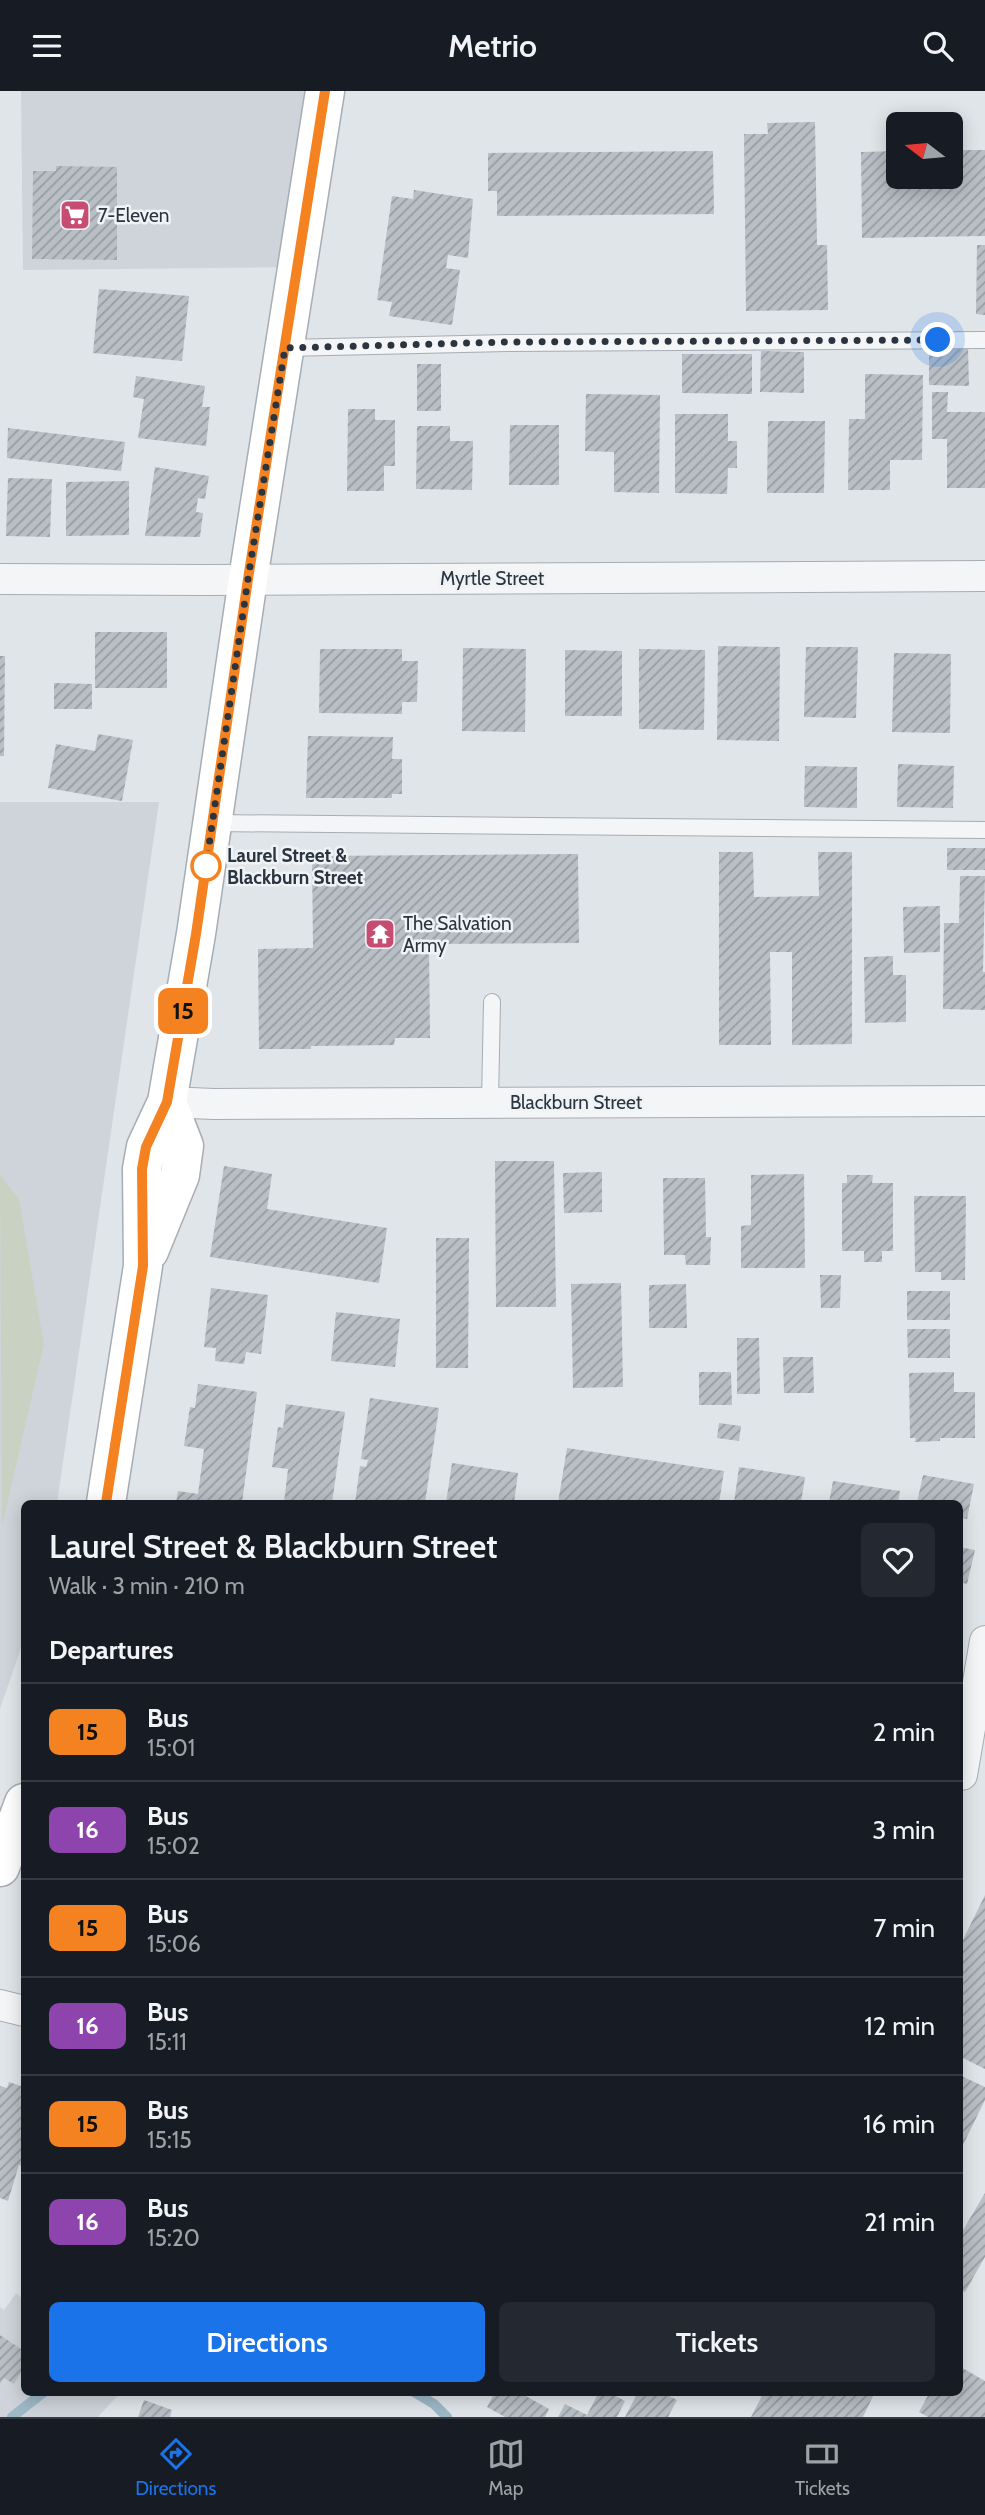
<!DOCTYPE html>
<html lang="en">
<head>
<meta charset="utf-8">
<style>
	:root { --surface:#171b24; --page:#242831; --text:#f1f3f6; --muted:#9ea1a6; --line:#363941; --accent:#1a73e8 }
	body { margin:0; font-family:Cabin,sans-serif; background:var(--page); color:var(--text); height:100vh; display:flex; flex-direction:column; font-size:26px; white-space:nowrap }
	* { box-sizing:border-box; margin:0 }
	p { font-size:23px; color:var(--muted) }
	.icon { flex:none; width:38px; height:38px; fill:none; stroke:currentColor; stroke-width:2; stroke-linecap:round; stroke-linejoin:round }
	.map { position:relative; flex:1; overflow:hidden }
	.side { position:absolute; left:21px; top:1409px; width:942px; height:896px; display:flex; flex-direction:column; background:var(--surface); border-radius:10px; box-shadow:0 4px 18px #0003 }
	.side>* { flex:none }
	.badge { padding:0 14px; border-radius:10px; font-size:24px; line-height:46px }
	.needle { width:46px; rotate:286deg }
	.controls { position:absolute; left:886px; top:21px; display:grid; gap:14px }
	.controls a { display:grid; place-items:center; width:77px; height:77px; border-radius:10px; background:var(--surface); box-shadow:0 4px 18px #0003; font-size:35px }
	.you { position:absolute; width:35px; height:35px; margin:-18px; border:5px solid #fff; border-radius:50%; background:#1a73e8; box-shadow:0 0 0 10px #1a73e833 }
	.map>.badge { position:absolute; translate:-50% -50%; box-shadow:0 0 0 4px #fff }
	h2 { padding:0 28px; font-size:26px; line-height:63px }
	.round { display:grid; place-items:center; flex:none; width:74px; height:74px; border-radius:10px; background:var(--page) }
	.head { display:flex; align-items:center; justify-content:space-between; height:119px; padding:0 28px }
	h1 { font-size:33px; font-weight:600; line-height:52px }
	.button { display:flex; gap:14px; margin-top:auto; padding:14px 28px }
	.button a { flex:1; height:80px; border-radius:10px; background:var(--accent); color:#fff; font-size:28px; font-weight:600; line-height:80px; text-align:center }
	.button a+a { background:var(--page); color:var(--text) }
	ul { padding:0; list-style:none }
	li { display:flex; align-items:center; gap:21px; height:98px; padding:0 28px; border-top:2px solid var(--line) }
	li div { flex:1 }
	li b { display:block; font-size:26px }
	li em { font-style:normal }
	li .badge { min-width:77px; font-weight:700; text-align:center }
	header { display:flex; justify-content:space-between; align-items:center; height:91px; padding:0 28px; background:var(--surface); font-size:32px; font-weight:600 }
	.dock { display:flex; justify-content:space-around; align-items:center; height:98px; border-top:2px solid var(--line); background:var(--surface); font-size:19px; color:var(--muted) }
	.dock a { display:grid; justify-items:center; gap:4px }
	.dock .selected { color:var(--accent) }
	.map>svg:first-child { display:block }
	.built { fill:#cfd4da }
	.pitch { fill:#c9d2c2 }
	.lines { fill:none; stroke-linecap:round; stroke-linejoin:round }
	.stream { stroke:#9db8c7; stroke-width:10 }
	.building { fill:url(#building-hatch) }
	.lane-casing { stroke:#a6adb3; stroke-width:18 }
	.street-casing { stroke:#a6adb3; stroke-width:32 }
	.secondary-casing { stroke:#a6adb3; stroke-width:41 }
	.lane { stroke:#f3f5f7; stroke-width:16 }
	.street { stroke:#f3f5f7; stroke-width:30 }
	.secondary { stroke:#fff; stroke-width:38 }
	.line-casing { stroke:#fff; stroke-width:16 }
	.line { stroke:#f58220; stroke-width:10 }
	.walk { stroke:#2a353f; stroke-width:7; stroke-dasharray:0 12.6 }
	.stop-dot { fill:#fff; stroke:#f58220; stroke-width:3.5 }
	.labels { text-anchor:middle; dominant-baseline:central; stroke-width:5; stroke-linejoin:round; paint-order:stroke }
	.poi-label { font-size:19px; fill:#2a353f; stroke:#f0f3f6; text-anchor:start }
	.street-label { font-size:19px; fill:#2a353f; stroke:#f0f3f6 }
	.stop-label { font-size:19px; font-weight:bold; fill:#2a353f; stroke:#f0f3f6; text-anchor:start }
</style>
</head>
<body>
<header><svg class="icon" aria-label="menu" viewBox="0 0 24 24"><path d="M4 6h16M4 12h16M4 18h16"/></svg>Metrio<svg class="icon" aria-label="search" viewBox="0 0 24 24"><circle cx="10" cy="10" r="6"/><path d="M15 15l6 6"/></svg></header>
<div class="map">
<svg width="985" height="2326" viewBox="0 0 985 2326">
	<defs>
		<pattern id="building-hatch" width="6" height="6" patternUnits="userSpaceOnUse" patternTransform="scale(1.75)"><rect width="6" height="6" fill="#b8bfc5"/><path d="M-1 1l2-2M0 6l6-6M5 7l2-2" fill="none" stroke="#969ca1"/></pattern>
	</defs>
	<rect width="100%" height="100%" fill="#e0e5e9"/>
	<path class="built" d="M21 0H339L312 176 23 179Z
		M0 711H159L57 1412H24V1548L0 1618Z
		M16 2202 24 2209V2301H121L98 2326H0V2216L4 2219Z"/>
	<path class="pitch" d="M0 1084 19 1108 44 1253 2 1435Z"/>
	<g class="lines">
		<path class="stream" d="M414 2301 434 2313 447 2326
			M12 2326 44 2301"/>
	</g>
	<path class="building" d="M815 31 817 154H827L828 219 746 220 744 43H768L767 32Z
		M950 59H985V145L862 147 861 61 898 60V86H950Z
		M713 60 714 123 497 125V100H488V62Z
		M56 75 117 76V169L32 168 33 80H56Z
		M414 99 473 108 468 167 448 164 446 177 460 179 452 234 389 225 392 211 377 209 392 105 413 108Z
		M977 154H985V224L976 223Z
		M99 198 189 205 182 270 93 262Z
		M929 256H968L969 295 929 294Z
		M761 260 804 261V302L760 301Z
		M682 263H752V303L682 302Z
		M417 273H441V320H417Z
		M865 283 923 284 922 369H890V399H848L849 328H865Z
		M136 285 205 295 202 316H210L206 355 138 347 144 308 133 306Z
		M932 301H948L947 321H985V397H947V348H932Z
		M586 303 660 304 659 402 614 401V361L585 360Z
		M348 318H375V329H395V375H384V400H347Z
		M675 323H728V350H737V377H728L727 403 675 402Z
		M768 330H825L824 402H767Z
		M510 334H559V394H509Z
		M417 335H450V350H473L472 399 416 398Z
		M8 337 125 351 121 380 7 367Z
		M155 376 209 385 205 408 198 407 196 421 203 422 200 446 145 445Z
		M8 387 52 388 50 446 6 445Z
		M129 390V444L66 445V391Z
		M95 541H167V597H95Z
		M718 555 780 556 779 650 717 649Z
		M806 556H858L856 627 804 626Z
		M463 557 526 558 525 641 462 640Z
		M320 558H402V570H418L417 611H402V623L319 622Z
		M639 558 705 559 704 639 639 638Z
		M565 559 622 560V625H565Z
		M894 562 951 563 950 642 892 641Z
		M0 565H5L4 665H0Z
		M54 592 92 593V618H54Z
		M98 643 133 649 122 710 48 697 56 653 95 660Z
		M308 645 393 646 392 668H402V703H392V707H306Z
		M898 673 954 675 953 717 897 716Z
		M805 675 857 676V717L804 716Z
		M947 757H985V779H947Z
		M719 761H753L754 806 819 805 818 761H852V953L792 954V861H770L771 954H719Z
		M578 763 579 852 429 853 430 947H395L394 954 311 955V958H259L258 858 313 857 312 765Z
		M960 785H985L983 881H985V919L943 918 944 832H959Z
		M940 815V861L904 862 903 816Z
		M893 865V884H906V931L865 932 864 866Z
		M495 1070H554L556 1216H496Z
		M224 1075 272 1083 267 1118 387 1137 379 1192 210 1166Z
		M602 1081V1121L564 1122 563 1082Z
		M804 1083 805 1177H741V1135L751 1134V1084Z
		M847 1084H873L872 1092H893V1160H882V1171H864V1160H842V1092H847Z
		M663 1087H705L706 1146H711L710 1174H686L685 1164H664Z
		M914 1105H966L965 1189H941V1181H915Z
		M436 1147H469L468 1277H436Z
		M820 1184H841L840 1217H821Z
		M621 1192 623 1296 573 1297 571 1193Z
		M686 1193 687 1237H649V1194Z
		M211 1197 268 1204 261 1263 246 1261 244 1273 215 1270 216 1257 204 1256Z
		M907 1200H950V1229H907Z
		M336 1221 400 1228 395 1276 331 1270Z
		M907 1238H950V1267H908Z
		M737 1247H759L760 1303H737Z
		M783 1266H813L814 1302H784Z
		M699 1281H731L732 1314H699Z
		M954 1281V1301H975V1347H940V1350L915 1351 916 1347H910L909 1282Z
		M198 1293 257 1301 242 1412H176L178 1400 198 1403 204 1358 184 1355 190 1316 195 1317Z
		M370 1307 439 1317 425 1412H355L360 1375 366 1376 368 1369 361 1368Z
		M286 1313 345 1321 332 1412H284L288 1378 272 1376 278 1336 283 1337Z
		M719 1332 741 1335 739 1350 717 1347Z
		M567 1357 724 1380 719 1412H558Z
		M452 1372 518 1382 514 1412H446Z
		M739 1376 805 1386 801 1412H734Z
		M923 1384 974 1393 967 1428 959 1427V1412H917Z
		M833 1390 900 1400 898 1412H829Z
		M959 1456 975 1459 967 1493 959 1491Z
		M985 1804V1978L959 1965V1857Z
		M959 1984 985 1996V2009L959 2062Z
		M9 1991 24 1996V2076L19 2074 8 2110 0 2107V1995L7 1997Z
		M985 2102V2166L965 2201 959 2197V2146Z
		M0 2244 24 2260V2277L14 2293 4 2287 0 2293Z
		M959 2275 985 2290V2326H928L919 2321 930 2301H959Z
		M495 2301H526L524 2304 549 2318 545 2326H505L487 2316Z
		M599 2301H608L625 2310 617 2326H558L565 2313 587 2324Z
		M638 2301H661L677 2309 668 2326H625Z
		M764 2301H875L863 2326H751Z
		M144 2309 172 2319 170 2326H138Z"/>
	<g class="lines">
		<g class="lane-casing">
			<path id="lane" d="M285 257 508 252 985 249
				M213 732 985 739
				M490 1011 492 911"/>
		</g>
		<g class="street-casing">
			<path id="street" d="M0 488 204 489 985 485
				M167 1011 214 1013 985 1010
				M962 1684 985 1550
				M0 1914 24 1920"/>
		</g>
		<g class="secondary-casing">
			<path id="secondary" d="M149 1160 180 1084 184 1055 167 1011
				M106 1412 143 1175 142 1078 146 1056 167 1011 196 843 248 488 325 0
				M0 1776 24 1712"/>
		</g>
		<use href="#lane" class="lane"/>
		<use href="#street" class="street"/>
		<use href="#secondary" class="secondary"/>
	</g>
	<g class="lines">
		<g class="line-casing">
			<path id="line" d="M106 1412 143 1175 142 1078 146 1056 167 1011 196 843 248 488 325 0"/>
		</g>
		<use href="#line" class="line"/>
		<path class="walk" d="M206 775 248 488 285 257 508 251 938 249"/>
	</g>
	<defs>
		<g id="supermarket-square" transform="scale(1.575)"><rect x="-9" y="-9" width="18" height="18" rx="4" fill="#c74c72" stroke="#f0f3f6"/><path d="M-6-5.5h2.5l.6 2H6L4.5 2H-2.5L-4.4-4H-6ZM-1.5 3.2a1.3 1.3 0 1 0 .1 0ZM3 3.2a1.3 1.3 0 1 0 .1 0Z" fill="#fff"/></g>
		<g id="temple-square" transform="scale(1.575)"><rect x="-9" y="-9" width="18" height="18" rx="4" fill="#c74c72" stroke="#f0f3f6"/><path d="M0-6L5-2H3V0L6.5 2.5H4V6H1.5V3h-3V6H-4V2.5H-6.5L-3 0V-2H-5Z" fill="#fff"/></g>
	</defs>
	<g fill-rule="evenodd">
		<use href="#supermarket-square" x="75" y="124"/>
		<use href="#temple-square" x="380" y="843"/>
	</g>
	<circle class="stop-dot" cx="206" cy="775" r="14"/>
	<g class="labels">
		<g class="poi-label">
			<text x="98" y="124">7-Eleven</text>
			<text x="403" y="832">The Salvation<tspan x="403" dy="22">Army</tspan></text>
		</g>
		<g class="street-label">
			<text x="492" y="487">Myrtle Street</text>
			<text x="576" y="1011">Blackburn Street</text>
		</g>
		<g class="stop-label">
			<text x="227" y="764">Laurel Street &amp;<tspan x="227" dy="22">Blackburn Street</tspan></text>
		</g>
	</g>
</svg>
<div class="controls">
<a><svg class="needle" viewBox="-14 -14 28 28"><path d="M0-13l5 13h-10z" fill="#e53935"/><path d="M0 13l5-13h-10z" fill="#9ea1a6"/></svg></a>
</div>
<div class="you" style="left:938px;top:249px"></div>
<b class="badge" style="left:183px;top:920px;background:#f58220;color:#111">15</b>
<section class="side">
<div class="head"><div><h1>Laurel Street &amp; Blackburn Street</h1><p>Walk · 3 min · 210 m</p></div><a class="round"><svg class="icon" aria-label="heart" viewBox="0 0 24 24"><path d="M12 20l-8-8c-3-5 5-10 8-4 3-6 11-1 8 4z"/></svg></a></div>
<h2>Departures</h2>
<ul>
<li><span class="badge" style="background:#f58220;color:#111">15</span><div><b>Bus</b><p>15:01</p></div><em>2 min</em></li>
<li><span class="badge" style="background:#8e44ad;color:#fff">16</span><div><b>Bus</b><p>15:02</p></div><em>3 min</em></li>
<li><span class="badge" style="background:#f58220;color:#111">15</span><div><b>Bus</b><p>15:06</p></div><em>7 min</em></li>
<li><span class="badge" style="background:#8e44ad;color:#fff">16</span><div><b>Bus</b><p>15:11</p></div><em>12 min</em></li>
<li><span class="badge" style="background:#f58220;color:#111">15</span><div><b>Bus</b><p>15:15</p></div><em>16 min</em></li>
<li><span class="badge" style="background:#8e44ad;color:#fff">16</span><div><b>Bus</b><p>15:20</p></div><em>21 min</em></li>
</ul>
<div class="button"><a>Directions</a><a>Tickets</a></div>
</section>
</div>
<nav class="dock">
<a class="selected"><svg class="icon" aria-label="directions" viewBox="0 0 24 24"><path d="M12 3l9 9-9 9-9-9zM9 14v-3h6M13 9l2 2-2 2"/></svg>Directions</a>
<a><svg class="icon" aria-label="map" viewBox="0 0 24 24"><path d="M3 6l6-2 6 2 6-2v14l-6 2-6-2-6 2zM9 4v14M15 6v14"/></svg>Map</a>
<a><svg class="icon" aria-label="tickets" viewBox="0 0 24 24"><path d="M3 7h18v10H3zM15 7v10"/></svg>Tickets</a>
</nav>
</body>
</html>
